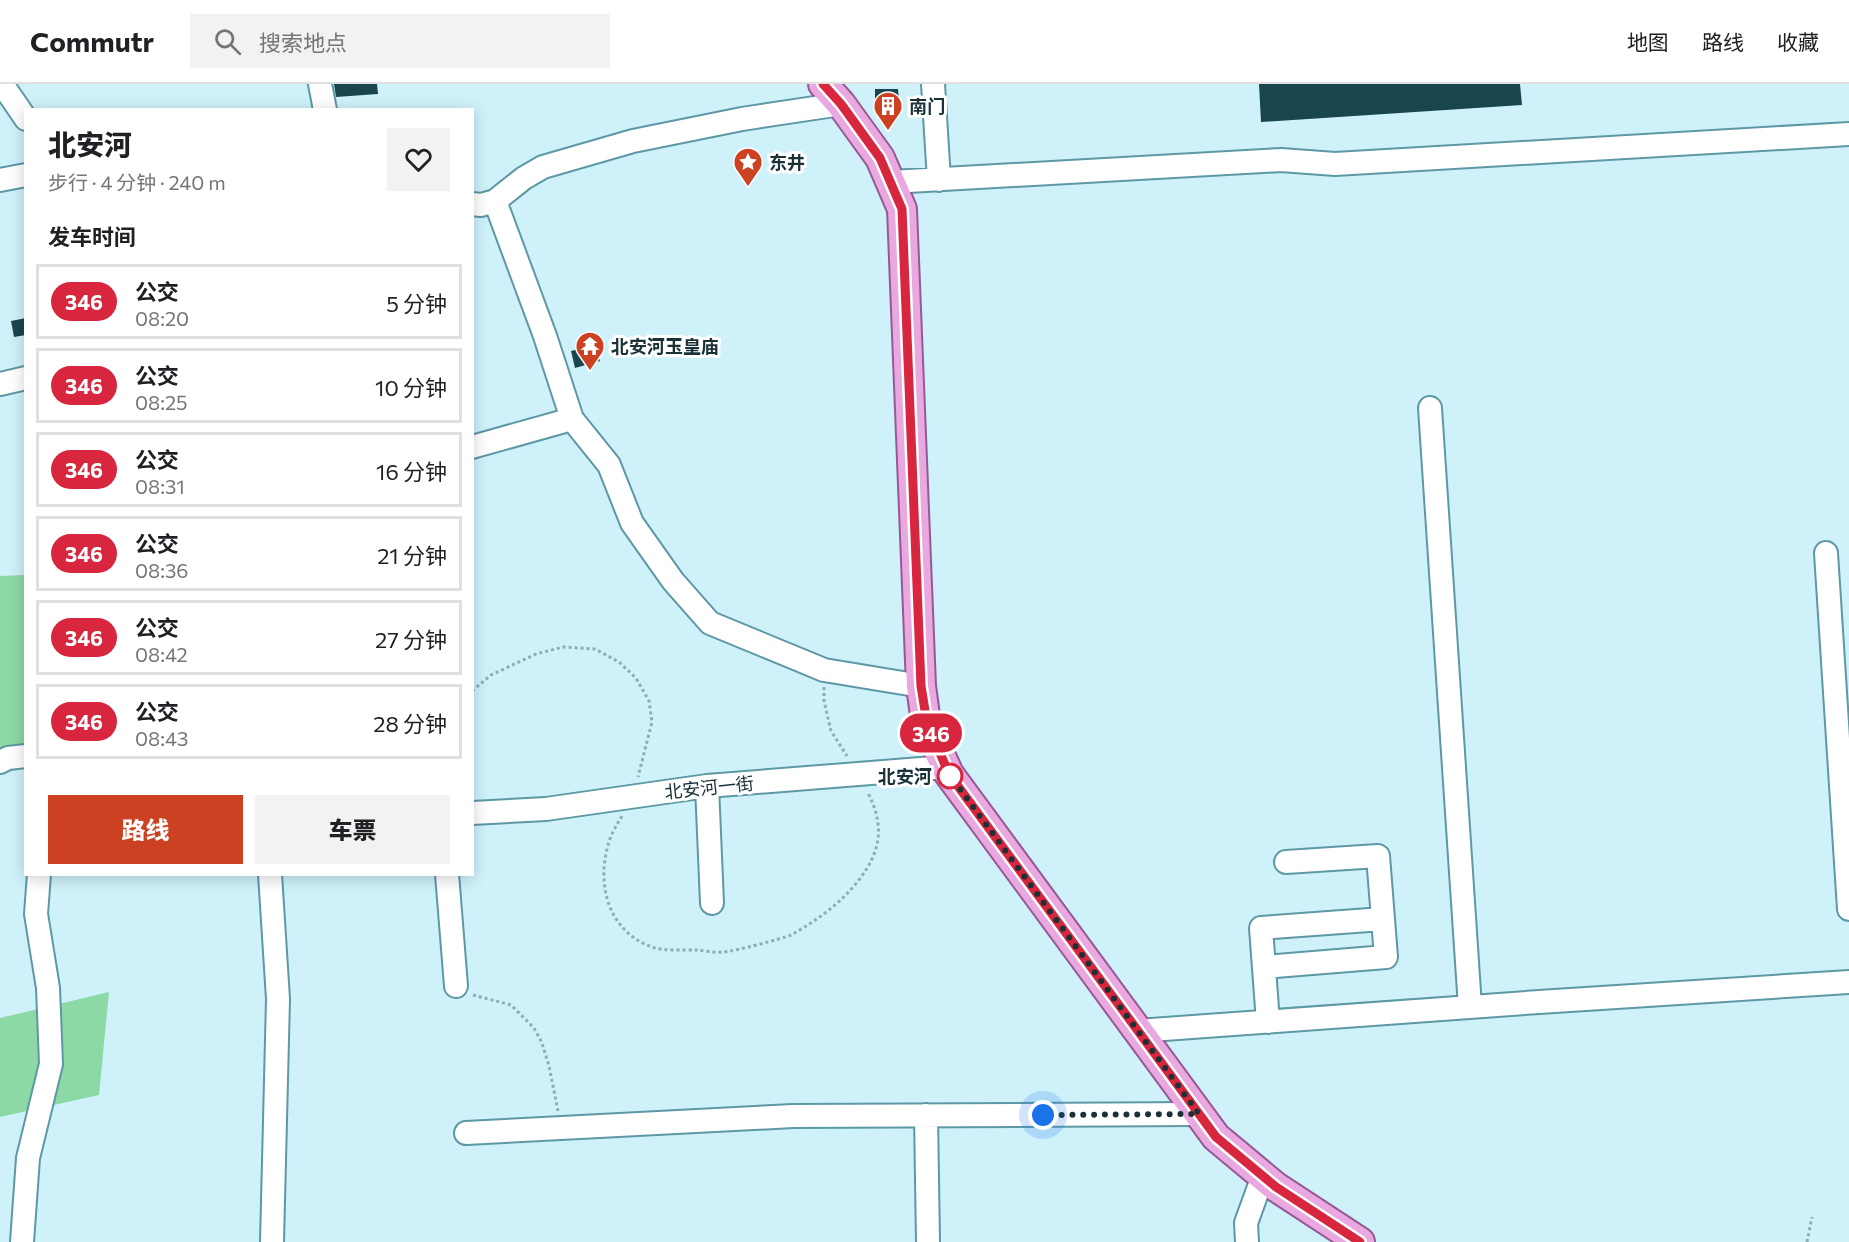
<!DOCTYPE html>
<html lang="zh">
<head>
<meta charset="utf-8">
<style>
	:root { --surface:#fff; --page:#f2f2f2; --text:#202124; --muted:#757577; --line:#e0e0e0; --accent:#cb4122 }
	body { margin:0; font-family:Commissioner,"Noto Sans SC",sans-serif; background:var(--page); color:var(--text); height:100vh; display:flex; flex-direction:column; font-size:22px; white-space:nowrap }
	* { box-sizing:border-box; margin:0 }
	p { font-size:20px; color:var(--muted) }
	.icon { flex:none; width:33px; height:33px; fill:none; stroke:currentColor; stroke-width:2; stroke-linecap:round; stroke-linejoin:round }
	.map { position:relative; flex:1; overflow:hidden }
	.side { position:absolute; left:24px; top:24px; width:450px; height:768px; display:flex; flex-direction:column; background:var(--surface); border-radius:0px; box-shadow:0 3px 15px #0003 }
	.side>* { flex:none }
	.badge { padding:0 12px; border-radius:20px; font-size:21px; line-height:39px }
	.you { position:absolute; width:30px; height:30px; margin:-15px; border:4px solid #fff; border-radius:50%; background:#1a73e8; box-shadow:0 0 0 9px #1a73e833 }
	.map>.badge { position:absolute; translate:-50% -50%; box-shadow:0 0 0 3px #fff }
	h2 { padding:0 24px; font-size:22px; line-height:54px }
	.round { display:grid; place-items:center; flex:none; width:63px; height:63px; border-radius:0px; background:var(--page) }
	.summary { display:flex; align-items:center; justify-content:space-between; height:102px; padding:0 24px }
	h1 { font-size:28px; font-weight:800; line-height:45px }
	.button { display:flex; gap:12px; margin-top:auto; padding:12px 24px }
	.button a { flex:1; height:69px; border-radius:0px; background:var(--accent); color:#fff; font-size:24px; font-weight:800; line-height:69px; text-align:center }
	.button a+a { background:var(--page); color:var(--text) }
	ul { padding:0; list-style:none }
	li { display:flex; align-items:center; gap:18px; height:75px; margin:0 12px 9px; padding:0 12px; border:3px solid var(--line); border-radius:0px }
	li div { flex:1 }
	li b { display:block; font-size:22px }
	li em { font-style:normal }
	li .badge { min-width:66px; font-weight:700; text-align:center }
	header { display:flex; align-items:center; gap:36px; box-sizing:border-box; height:84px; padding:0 30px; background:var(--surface); border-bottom:2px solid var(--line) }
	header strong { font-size:28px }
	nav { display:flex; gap:33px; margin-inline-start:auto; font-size:21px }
	.search { width:420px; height:54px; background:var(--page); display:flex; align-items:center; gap:15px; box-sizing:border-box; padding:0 21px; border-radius:0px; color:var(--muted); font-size:22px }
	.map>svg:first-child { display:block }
	.green { fill:#8cd9a5 }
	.building { fill:#19454f }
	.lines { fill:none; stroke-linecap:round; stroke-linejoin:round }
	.minor-casing { stroke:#5d98a5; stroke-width:26 }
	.major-casing { stroke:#975996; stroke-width:32 }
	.path { stroke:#8dacb4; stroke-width:3; stroke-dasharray:3 3; stroke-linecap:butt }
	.minor { stroke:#fff; stroke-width:22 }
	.major { stroke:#e9a8df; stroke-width:28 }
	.line-casing { stroke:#fff; stroke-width:14 }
	.line { stroke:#d7263d; stroke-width:9 }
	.walk { stroke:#193137; stroke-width:6; stroke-dasharray:0 10.8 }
	.stop-dot { fill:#fff; stroke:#d7263d; stroke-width:3 }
	.labels { text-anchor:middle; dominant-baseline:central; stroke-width:6; stroke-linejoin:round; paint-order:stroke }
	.poi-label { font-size:18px; font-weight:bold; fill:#193137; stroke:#fff; text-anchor:start }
	.stop-label { font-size:18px; font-weight:bold; fill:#193137; stroke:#fff; text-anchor:end }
	.street-label { font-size:18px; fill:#193137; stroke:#fff }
</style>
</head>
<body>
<header>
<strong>Commutr</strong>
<div class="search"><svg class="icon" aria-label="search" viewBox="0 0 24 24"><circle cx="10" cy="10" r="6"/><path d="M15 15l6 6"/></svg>搜索地点</div>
<nav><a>地图</a><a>路线</a><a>收藏</a></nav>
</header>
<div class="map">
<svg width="1849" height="1158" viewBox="0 0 1849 1158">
	<rect width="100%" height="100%" fill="#cff2fa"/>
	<path class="green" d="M26 491 25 674 0 686V492Z
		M109 908 99 1011 0 1033V934Z"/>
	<path class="building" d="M334 0H377L378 10 336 13Z
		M1259 0H1520L1522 21 1261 38Z
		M875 5H898L899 17H875Z
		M26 234V251L14 253 11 237Z
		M596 261 600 277 575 284 571 267Z"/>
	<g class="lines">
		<g class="minor-casing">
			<path id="minor" d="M2 0 26 35
				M320 0 325 26
				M933 0 939 96
				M841 20 742 35 633 57 543 83 524 94 495 117 545 252 572 335 609 381 632 439 673 497 710 539 824 586 921 602
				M0 96 26 91
				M891 98 1281 76 1335 80 1849 50
				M472 120 481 121 495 117
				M0 300 26 294
				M1430 324 1470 923
				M472 363 572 335
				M1826 469 1849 825
				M0 678 8 674 26 672
				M707 702 712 819
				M472 729 546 725 707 702 946 683
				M270 790 278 915 272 1158
				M447 790 456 902
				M1264 883 1386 873 1383 835
				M1268 938 1261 844 1383 835 1378 772 1286 778
				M1137 947 1539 918 1849 898
				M926 1031 928 1158
				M466 1049 793 1032 1199 1030
				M22 1158 28 1074 51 980 48 904 36 830 39 790
				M1247 1158 1246 1139 1263 1092"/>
		</g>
		<g class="major-casing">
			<path id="major" d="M823 0 841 20 880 74 902 125 921 602 926 639 949 690 1216 1053 1276 1103 1360 1158"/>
		</g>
		<path class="path" d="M824 603V617L831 647 847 672
			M472 607 491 591 536 570 563 563 595 565 619 578 636 594 649 617 652 638 638 693
			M622 732C618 739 614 745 611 752 595 795 605 846 652 863 663 867 684 866 697 866 706 867 716 869 724 868 735 867 781 855 791 851 816 837 840 820 858 797 881 768 885 742 868 709
			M473 911 511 921 534 944 542 959 549 982 558 1027
			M1807 1158 1812 1133"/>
		<use href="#minor" class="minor"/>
		<use href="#major" class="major"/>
	</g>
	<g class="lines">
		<g class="line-casing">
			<path id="line" d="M823 0 841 20 880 74 902 125 921 602 927 639 949 690 1216 1053 1276 1103 1360 1158"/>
		</g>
		<use href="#line" class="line"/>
		<path class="walk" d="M950 692 949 690 1199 1030 1043 1031"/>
	</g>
	<defs>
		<g id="building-pin" transform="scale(1.5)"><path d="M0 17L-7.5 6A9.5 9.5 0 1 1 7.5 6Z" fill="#cb4122" stroke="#fff"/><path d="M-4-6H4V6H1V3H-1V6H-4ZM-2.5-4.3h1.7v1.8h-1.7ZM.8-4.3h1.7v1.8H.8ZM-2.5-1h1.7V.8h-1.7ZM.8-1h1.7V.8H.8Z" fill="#fff"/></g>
		<g id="sight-pin" transform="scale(1.5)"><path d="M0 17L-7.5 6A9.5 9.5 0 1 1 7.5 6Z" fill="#cb4122" stroke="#fff"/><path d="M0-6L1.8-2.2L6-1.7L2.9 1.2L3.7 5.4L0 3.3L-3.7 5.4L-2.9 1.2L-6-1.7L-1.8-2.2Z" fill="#fff"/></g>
		<g id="temple-pin" transform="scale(1.5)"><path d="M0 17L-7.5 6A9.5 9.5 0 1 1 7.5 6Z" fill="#cb4122" stroke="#fff"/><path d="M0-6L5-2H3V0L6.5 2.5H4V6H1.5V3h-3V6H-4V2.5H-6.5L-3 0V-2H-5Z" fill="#fff"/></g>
	</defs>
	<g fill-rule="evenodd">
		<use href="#building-pin" x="888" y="22"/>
		<use href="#sight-pin" x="748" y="78"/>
		<use href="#temple-pin" x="590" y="262"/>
	</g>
	<circle class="stop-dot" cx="950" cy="692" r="12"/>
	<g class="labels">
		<g class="poi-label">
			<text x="909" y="22">南门</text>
			<text x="769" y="78">东井</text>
			<text x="611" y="262">北安河玉皇庙</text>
		</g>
		<g class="stop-label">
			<text x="932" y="692">北安河</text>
		</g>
		<g class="street-label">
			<text transform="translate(709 703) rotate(-6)">北安河一街</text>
		</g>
	</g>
</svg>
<div class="you" style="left:1043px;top:1031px"></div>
<b class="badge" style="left:931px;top:649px;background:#d7263d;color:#fff">346</b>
<section class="side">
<div class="summary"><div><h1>北安河</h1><p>步行 · 4 分钟 · 240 m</p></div><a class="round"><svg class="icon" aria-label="heart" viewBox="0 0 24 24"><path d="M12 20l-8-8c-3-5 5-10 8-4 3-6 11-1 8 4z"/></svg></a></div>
<h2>发车时间</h2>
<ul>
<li><span class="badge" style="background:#d7263d;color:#fff">346</span><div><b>公交</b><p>08:20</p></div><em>5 分钟</em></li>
<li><span class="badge" style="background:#d7263d;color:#fff">346</span><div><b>公交</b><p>08:25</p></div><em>10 分钟</em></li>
<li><span class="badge" style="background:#d7263d;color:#fff">346</span><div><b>公交</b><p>08:31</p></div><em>16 分钟</em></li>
<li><span class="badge" style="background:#d7263d;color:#fff">346</span><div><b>公交</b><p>08:36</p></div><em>21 分钟</em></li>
<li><span class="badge" style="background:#d7263d;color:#fff">346</span><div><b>公交</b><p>08:42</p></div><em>27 分钟</em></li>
<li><span class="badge" style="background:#d7263d;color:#fff">346</span><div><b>公交</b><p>08:43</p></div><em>28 分钟</em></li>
</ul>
<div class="button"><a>路线</a><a>车票</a></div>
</section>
</div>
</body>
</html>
